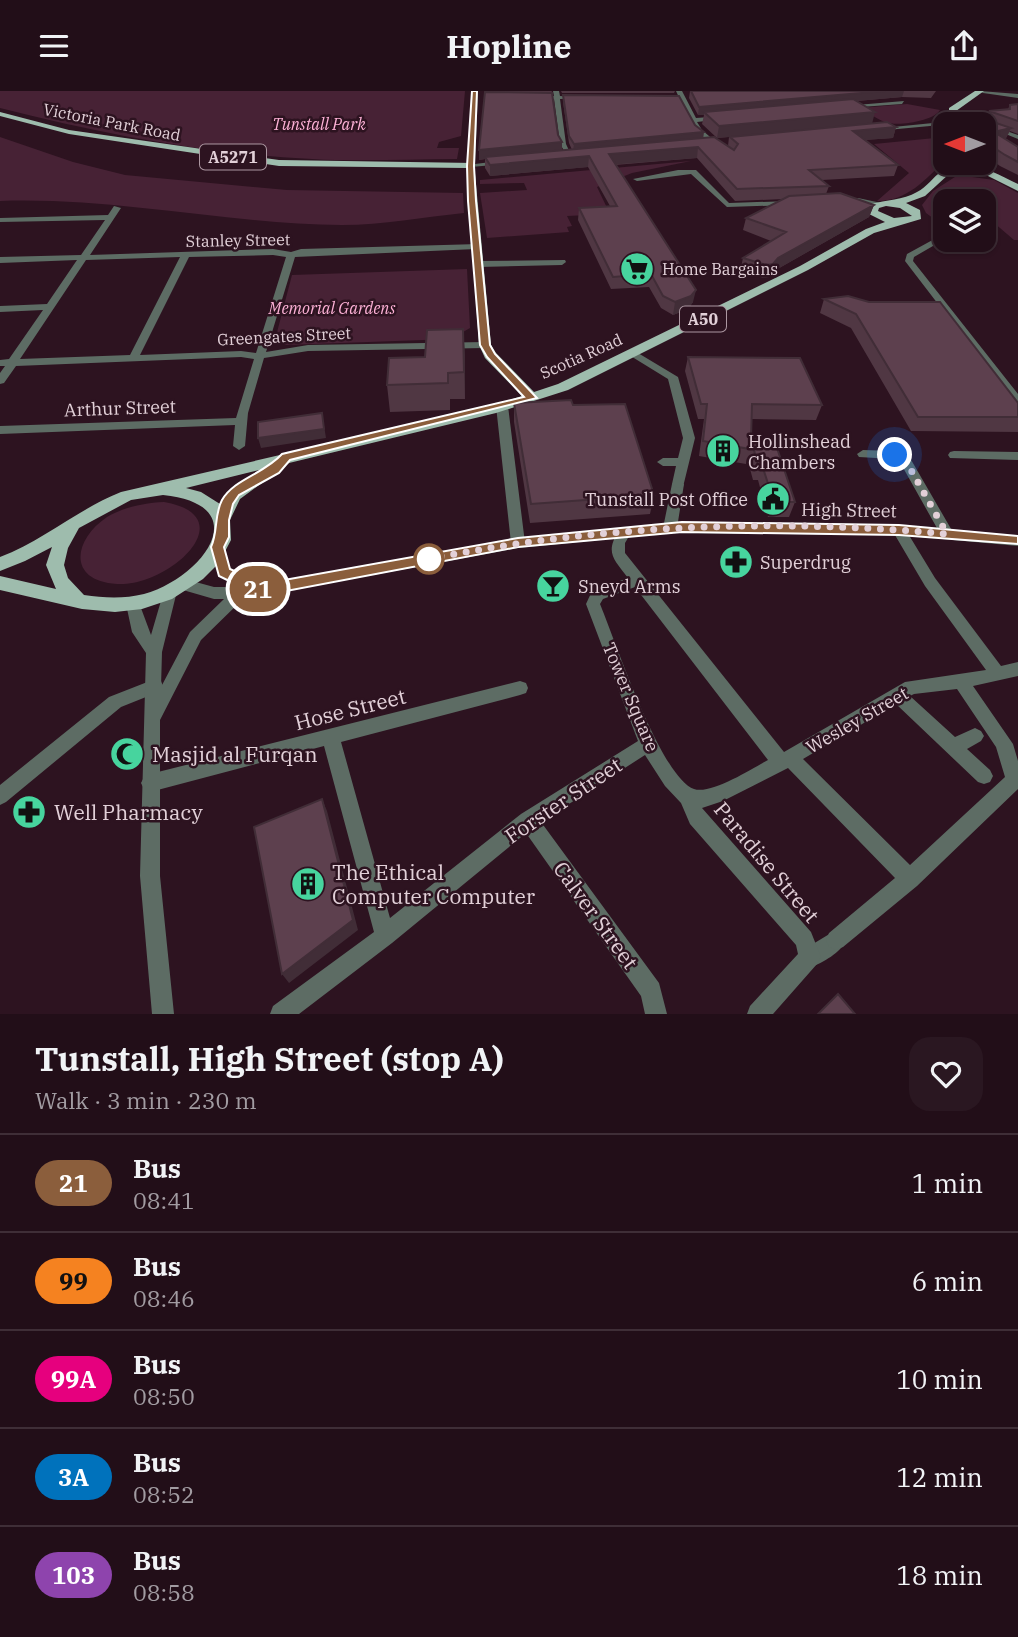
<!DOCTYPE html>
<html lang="en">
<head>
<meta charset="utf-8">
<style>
	:root { --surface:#220e18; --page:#2a1721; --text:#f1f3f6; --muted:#a29ca2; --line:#3f2e37 }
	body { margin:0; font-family:"IBM Plex Serif",serif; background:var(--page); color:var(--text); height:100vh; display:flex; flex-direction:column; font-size:26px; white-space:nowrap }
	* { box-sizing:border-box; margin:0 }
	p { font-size:23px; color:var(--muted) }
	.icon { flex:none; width:38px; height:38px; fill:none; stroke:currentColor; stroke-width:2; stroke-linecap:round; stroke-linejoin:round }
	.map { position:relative; height:923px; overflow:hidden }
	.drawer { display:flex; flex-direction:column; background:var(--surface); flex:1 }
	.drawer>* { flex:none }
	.badge { padding:0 14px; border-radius:23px; font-size:24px; line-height:46px }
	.needle { width:46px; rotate:270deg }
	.tools { position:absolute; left:933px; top:21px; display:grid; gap:14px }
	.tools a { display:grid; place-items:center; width:63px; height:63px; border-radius:14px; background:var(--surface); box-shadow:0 2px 5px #0004,0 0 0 2px var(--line); font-size:35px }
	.you { position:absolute; width:35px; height:35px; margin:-18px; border:5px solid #fff; border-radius:50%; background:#1a73e8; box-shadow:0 0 0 10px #1a73e833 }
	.map>.badge { position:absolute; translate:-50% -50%; box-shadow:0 0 0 4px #fff }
	.round { display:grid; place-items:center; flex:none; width:74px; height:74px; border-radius:21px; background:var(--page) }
	.overview { display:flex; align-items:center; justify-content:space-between; height:119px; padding:0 35px }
	h1 { font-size:33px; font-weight:800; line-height:52px }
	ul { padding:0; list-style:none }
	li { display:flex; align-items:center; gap:21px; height:98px; padding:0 35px; border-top:2px solid var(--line) }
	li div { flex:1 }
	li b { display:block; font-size:26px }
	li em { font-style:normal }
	li .badge { min-width:77px; font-weight:700; text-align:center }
	header { display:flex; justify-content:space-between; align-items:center; height:91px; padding:0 35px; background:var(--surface); font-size:32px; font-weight:800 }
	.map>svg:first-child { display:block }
	.green { fill:#472235 }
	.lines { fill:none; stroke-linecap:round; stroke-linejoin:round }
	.pedestrian { fill:#5d6c64; fill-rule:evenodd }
	.minor { fill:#5d6c64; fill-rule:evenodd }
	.tertiary { fill:#5d6c64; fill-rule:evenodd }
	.primary { fill:#9ebcad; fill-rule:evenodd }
	.wall { fill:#503743 }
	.shaded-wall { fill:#412d37 }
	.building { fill:#5d404e; stroke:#412d37; stroke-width:2 }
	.line { fill:#8b5e3c; stroke:#fff; stroke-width:2 }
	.walk { stroke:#e2d0d8; stroke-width:7; stroke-dasharray:0 12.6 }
	.stop-dot { fill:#fff; stroke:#8b5e3c; stroke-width:3.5 }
	.labels { text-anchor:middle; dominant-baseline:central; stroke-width:5; stroke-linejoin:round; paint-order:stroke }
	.far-street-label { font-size:16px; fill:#e2d0d8; stroke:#2d1320 }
	.far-park-label { font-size:16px; font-style:italic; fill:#fdb1d6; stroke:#2d1320 }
	.shield { fill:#2d1320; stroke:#ac97a1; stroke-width:2 }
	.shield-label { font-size:16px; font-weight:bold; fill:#e2d0d8 }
	.far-poi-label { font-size:16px; fill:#e2d0d8; stroke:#2d1320; text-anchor:start }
	.street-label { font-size:18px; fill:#e2d0d8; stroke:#2d1320 }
	.poi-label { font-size:18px; fill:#e2d0d8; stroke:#2d1320; text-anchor:start }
	.near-street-label { font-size:21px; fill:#e2d0d8; stroke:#2d1320 }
	.near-poi-label { font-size:21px; fill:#e2d0d8; stroke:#2d1320; text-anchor:start }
</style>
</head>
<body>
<header><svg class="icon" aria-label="menu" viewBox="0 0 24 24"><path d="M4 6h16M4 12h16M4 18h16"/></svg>Hopline<svg class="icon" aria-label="share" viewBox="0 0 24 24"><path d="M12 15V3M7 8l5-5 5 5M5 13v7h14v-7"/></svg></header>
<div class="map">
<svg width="1018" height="923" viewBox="0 0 1018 923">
	<rect width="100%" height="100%" fill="#2d1320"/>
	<path class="green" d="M0 0H465L461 45 439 51 437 57H459L457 68C409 68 360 71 312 68 207 63 102 43 0 17Z
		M907 13 940 19C934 30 897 36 885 31 877 28 868 22 860 17Z
		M0 46 73 71 125 84 287 99 463 102 464 122C424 126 383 134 342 134 227 133 115 106 0 110Z
		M945 46V70C924 89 908 110 877 110L909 82 874 53Z
		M691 70 632 82 597 96 610 123 567 125 572 135 567 136 569 141 487 147 480 102 527 99 524 92 480 93V89Z
		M958 84 994 89 1018 102V149H1014L993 131 984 129V110H945V117L932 121 945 136 926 122 922 114 933 100Z
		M467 178 470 237 451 248 286 254 275 249 292 184Z
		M164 411C245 425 170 496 117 493 67 490 73 449 107 426 124 416 144 412 164 411Z"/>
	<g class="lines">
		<path class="pedestrian" d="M502 312 508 315 525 452 518 457 511 452 496 315Z
			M678 389 684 393 677 437 670 442 663 437 672 393Z
			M836 839 843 842 846 849C841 862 823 871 810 877L803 873 799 866 803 859Z"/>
		<path class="minor" d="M553 0H559L560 5 584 7 560 8 566 53 572 66H568L560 53 554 8 532 6 554 5Z
			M676 0H682L696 27 724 25 722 28 697 31 702 39 723 57V59C700 58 685 19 676 0Z
			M980 0 1018 3V7L983 2Z
			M904 10 902 13 847 17 844 15Z
			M943 31 941 34 876 40 873 38Z
			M981 33H986L1018 44V48Z
			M507 69 504 73 471 76 467 74Z
			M678 79H696L729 112 791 110 795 112 791 114 727 116 691 83 637 90 633 88Z
			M840 107H858L886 113 882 115 837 111 836 109Z
			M114 115 121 117 90 164 273 158 291 161 301 158 479 153V157L476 158 295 166 266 261 308 254 485 251 490 254 485 257 308 260 264 267 248 322 245 355 239 359 233 355 235 334 0 343V335L236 327 254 268 241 266 16 275 4 292 0 293V282L5 275H0V269L9 268 43 219 0 221V215L47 213 77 169 0 172V166L81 164 105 129 0 131V127L108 124ZM273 164 286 166 256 262 241 260 140 264 189 166ZM180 166 130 264 20 268 86 169Z
			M938 146H944L945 148 914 166 913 170 1018 303V313L1014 312 905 170 907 163Z
			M565 169 566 171 562 174 478 176 474 173 478 170Z
			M633 259 678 286 695 347 683 396 678 397 672 393 676 375H663L657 371 663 367H678L683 347 668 288 629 264 628 262Z
			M863 359 895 360 910 367 954 443 952 446H942L901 373 893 368 859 366 857 363Z
			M954 360 1018 361V369L950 367 948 364 950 361Z
			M899 434 904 436 935 487 1001 575 1018 571V585L973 595 1013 653 1018 670V698L917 795 843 856 836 859 829 856 826 849 829 842 895 787 788 677 723 710 702 717 811 841 821 866 817 873 773 923H747L750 915 798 863 796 854 690 733 681 712 665 695 645 664 541 731 659 892 667 923H645L641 905 526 742 392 852 299 923H270L273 915 374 841 324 655 150 701 144 698 141 692 144 686 150 683 520 590 526 592 528 597 526 602 520 604 341 651 390 827 521 723 638 650 586 513 592 500 628 487C613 467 605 462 619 439L624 437 631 442 625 452V462L784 661 905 591 986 579 925 495 892 439ZM635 496 768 669C753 677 711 704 694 698 661 687 615 549 600 513L603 508ZM957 598 996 656 1005 686 910 774 803 668 896 613 978 691 984 693 990 691 993 685 990 679 967 658 981 650 984 645 981 640 975 637 955 646 910 605 914 603Z
			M155 588 161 590 163 595 161 600 121 616 6 711 0 714V694L109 606Z"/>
		<path class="tertiary" d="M472 0H478L475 74 471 76 467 74Z
			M670 432 899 434 1018 445V455L899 444 670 442 518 457 243 508 201 549 160 629V785L174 923H152L140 785 146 562 132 541 126 513 128 509H138L151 544 165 496H175L177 500 162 561 161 596 190 541 224 508H214L176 497 174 493 176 489 181 487 214 496H244L518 447Z"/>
		<path class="primary" d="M975 0H984L956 20 957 33H949V17Z
			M0 21 69 39 279 69 474 72 491 254 496 262 534 301 558 293 800 175 866 138 885 131 869 123 871 113C886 109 903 109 917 101 927 96 933 86 942 80 967 64 995 82 1018 93V100L986 84 964 78 949 83 925 105 906 112 920 119 921 128 874 142 808 179 568 299 496 322 289 372 240 408 230 429 231 449 219 472 203 488 172 508 142 518 115 521 82 518 0 499V485L56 498 46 474 52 456 25 470 0 480V466C43 450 78 418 121 401L487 316 522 305 485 267 479 254 467 77 279 75 69 43 0 25ZM886 115 900 117 912 125 894 127 878 120 879 117ZM263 378 235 394 220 413 201 401 186 397ZM163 404C258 414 202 487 144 503 124 508 104 507 84 504L68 487 64 474 68 457 79 437 131 409Z"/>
	</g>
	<path class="wall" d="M486 0H552L551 2 558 44 562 60 572 59 569 52 563 11V4L728 55 729 46 717 47 702 33 704 24H698L689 7 690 0H936L931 7 902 6 857 10 872 32 896 36 893 47 864 49 898 74 894 85 822 89 829 95 826 103 874 114 869 126 774 180 769 186 763 187 740 180 743 167 771 150 743 139 746 127 784 108 735 110 697 67 615 74 693 211 688 218 673 224 661 217 649 196 611 198 578 129 579 117 610 115 588 76 490 85 485 77V68L479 69V59Z
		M561 0H675L674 2H562Z
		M1018 13V43L1010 40 1006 47H1005L1018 56V84L1000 75 984 63V33H945V38L943 36 946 26 986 27 989 20 1008 18 1010 14Z
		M848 205 1018 312V341L911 340 851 237 820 222 824 208Z
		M465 264V308H450V319L390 321 387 294 425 266Z
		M688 266 822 314 816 329 752 328 751 348 795 411 789 426H768L758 389H753L747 367 746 373 699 365 704 328H698L685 280Z
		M514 312 573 314 654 404 650 423 530 432 514 331Z"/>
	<path class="shaded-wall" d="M885 0H904L902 6 706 23 704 21V24H698L699 16Z
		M875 21 872 33 717 47 719 35Z
		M896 36 893 47 849 50 853 40Z
		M1011 37 1006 47 990 51 994 41Z
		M704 41 703 49 573 60 574 53Z
		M562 51V61L485 66V68L479 69V59Z
		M698 56 697 67 608 74 609 63Z
		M589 65 588 76 490 85V74Z
		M874 114 869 126 774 180 769 186 763 187 766 174Z
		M696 199 693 211 688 218 673 224 675 211Z
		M463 238 465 264V308L464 281Z
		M322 322 326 347 261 357 258 347Z
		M322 708 327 720 358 839 289 892 282 883Z"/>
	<path class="building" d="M691 0H885L699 16Z
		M485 1 552 2 558 44 562 51 479 59Z
		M563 4 679 5 695 34 704 41 574 53 569 45Z
		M853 8 875 21 719 35 704 21Z
		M1018 13V30L989 20 1010 18V14Z
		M971 22 985 25 987 29 1011 37 994 41 1018 56V71L1005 64 984 50V33H957L946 26Z
		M887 31 896 36 853 40 898 74 809 79 829 95 737 98 698 56 609 63 696 199 691 205 675 211 663 205 651 183 613 186 579 117 617 115 589 65 490 74 485 66 714 46 734 59 738 53 730 46Z
		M840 102 874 114 778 167 773 173 766 174 743 167 786 141 746 127 789 105Z
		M848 205 869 211H940L1018 312V326H918L856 223 824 208Z
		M463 238 464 281 448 282V292L387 294 389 267 425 266 427 239Z
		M688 266 800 267 822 314 752 313 751 348H774L795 411H774L762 374H758L751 348 750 358 703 350 707 313H701Z
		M571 309 573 314 625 313 654 404 531 413 514 312Z
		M322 322 324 338 258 347V331Z
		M322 708 353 829 282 883 254 736Z
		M838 903 855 923H818Z"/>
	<path class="line" d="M472 0H477L474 75 476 110 490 254 495 263 537 307 290 369 279 382 239 404 233 413 229 429V446L224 456 230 478 262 493 518 447 682 431 899 434 1018 445V453L899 444 682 441 518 456 260 505 219 485 211 456C218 441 214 424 222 409 234 388 264 383 282 363L524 306 487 266 480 254 468 110 467 75Z"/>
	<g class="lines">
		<path class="walk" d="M429 468C599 434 775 427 947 443L906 370 895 364"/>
	</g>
	<defs>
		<g id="supermarket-disc" transform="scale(1.75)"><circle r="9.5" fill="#47d49e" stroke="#2d1320"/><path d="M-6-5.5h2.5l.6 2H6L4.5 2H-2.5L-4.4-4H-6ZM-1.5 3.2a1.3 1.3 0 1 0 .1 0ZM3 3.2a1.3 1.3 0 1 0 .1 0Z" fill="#111"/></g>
		<g id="building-disc" transform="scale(1.75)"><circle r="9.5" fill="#47d49e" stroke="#2d1320"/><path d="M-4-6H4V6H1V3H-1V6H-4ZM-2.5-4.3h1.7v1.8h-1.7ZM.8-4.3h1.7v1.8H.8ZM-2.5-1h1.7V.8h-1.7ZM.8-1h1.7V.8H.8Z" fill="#111"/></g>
		<g id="civic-disc" transform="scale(1.75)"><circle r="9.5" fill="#47d49e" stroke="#2d1320"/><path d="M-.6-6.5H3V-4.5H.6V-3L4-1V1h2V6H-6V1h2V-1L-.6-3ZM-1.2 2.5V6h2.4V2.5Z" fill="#111"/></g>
		<g id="pharmacy-disc" transform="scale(1.75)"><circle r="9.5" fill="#47d49e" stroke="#2d1320"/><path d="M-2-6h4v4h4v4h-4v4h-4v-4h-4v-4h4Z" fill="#111"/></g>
		<g id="bar-disc" transform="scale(1.75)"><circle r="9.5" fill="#47d49e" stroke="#2d1320"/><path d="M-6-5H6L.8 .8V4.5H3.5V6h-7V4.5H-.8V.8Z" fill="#111"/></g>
		<g id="mosque-disc" transform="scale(1.75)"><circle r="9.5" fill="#47d49e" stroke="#2d1320"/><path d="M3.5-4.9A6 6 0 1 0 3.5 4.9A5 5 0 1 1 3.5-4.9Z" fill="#111"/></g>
	</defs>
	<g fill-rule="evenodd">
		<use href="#supermarket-disc" x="637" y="178"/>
		<use href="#building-disc" x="723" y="360"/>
		<use href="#civic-disc" x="773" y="408"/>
		<use href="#pharmacy-disc" x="736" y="471"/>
		<use href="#bar-disc" x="553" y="495"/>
		<use href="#mosque-disc" x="127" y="663"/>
		<use href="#pharmacy-disc" x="29" y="721"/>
		<use href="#building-disc" x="308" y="793"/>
	</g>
	<circle class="stop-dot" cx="429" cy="468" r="14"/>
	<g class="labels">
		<g class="far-street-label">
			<text transform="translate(112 31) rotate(11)">Victoria Park Road</text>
			<text transform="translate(238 149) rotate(-1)">Stanley Street</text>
			<text transform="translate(284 245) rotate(-3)">Greengates Street</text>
			<text transform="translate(581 265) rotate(-24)">Scotia Road</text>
		</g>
		<g class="far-park-label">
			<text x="319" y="33">Tunstall Park</text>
			<text x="332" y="217">Memorial Gardens</text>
		</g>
		<g class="shield">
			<rect x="200" y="53.5" width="66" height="25" rx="5"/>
			<rect x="680" y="215.5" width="46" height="25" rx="5"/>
		</g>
		<g class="shield-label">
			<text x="233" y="66">A5271</text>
			<text x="703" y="228">A50</text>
		</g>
		<g class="far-poi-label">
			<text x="662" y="178">Home Bargains</text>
		</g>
		<g class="street-label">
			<text transform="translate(120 317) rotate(-2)">Arthur Street</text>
			<text transform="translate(849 419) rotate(1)">High Street</text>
			<text transform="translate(631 606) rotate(67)">Tower Square</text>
			<text transform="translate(857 629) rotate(-30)">Wesley Street</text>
		</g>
		<g class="poi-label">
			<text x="748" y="350">Hollinshead<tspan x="748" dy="21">Chambers</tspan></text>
			<text x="748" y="408" text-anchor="end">Tunstall Post Office</text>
			<text x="760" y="471">Superdrug</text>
			<text x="578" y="495">Sneyd Arms</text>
		</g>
		<g class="near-street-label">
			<text transform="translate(350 618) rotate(-14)">Hose Street</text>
			<text transform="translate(563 709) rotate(-34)">Forster Street</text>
			<text transform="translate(767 771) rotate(50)">Paradise Street</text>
			<text transform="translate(596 824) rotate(54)">Calver Street</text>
		</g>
		<g class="near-poi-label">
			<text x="152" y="663">Masjid al Furqan</text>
			<text x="54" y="721">Well Pharmacy</text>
			<text x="332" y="781">The Ethical<tspan x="332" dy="24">Computer Computer</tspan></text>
		</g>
	</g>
</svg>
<div class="tools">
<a><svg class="needle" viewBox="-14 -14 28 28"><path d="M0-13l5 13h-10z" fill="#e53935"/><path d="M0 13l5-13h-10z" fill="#a29ca2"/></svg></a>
<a><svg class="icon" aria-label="layers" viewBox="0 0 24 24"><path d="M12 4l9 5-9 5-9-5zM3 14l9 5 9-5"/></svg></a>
</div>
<div class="you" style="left:895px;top:364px"></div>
<b class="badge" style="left:258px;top:498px;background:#8b5e3c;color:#fff">21</b>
</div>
<section class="drawer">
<div class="overview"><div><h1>Tunstall, High Street (stop A)</h1><p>Walk · 3 min · 230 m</p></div><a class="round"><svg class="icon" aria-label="heart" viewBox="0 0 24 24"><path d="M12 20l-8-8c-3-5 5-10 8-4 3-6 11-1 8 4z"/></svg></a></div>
<ul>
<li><span class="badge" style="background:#8b5e3c;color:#fff">21</span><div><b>Bus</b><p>08:41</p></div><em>1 min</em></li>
<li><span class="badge" style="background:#f58220;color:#111">99</span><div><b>Bus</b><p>08:46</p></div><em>6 min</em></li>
<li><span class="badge" style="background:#e6007e;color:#fff">99A</span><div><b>Bus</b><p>08:50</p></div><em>10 min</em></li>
<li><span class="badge" style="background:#0072bc;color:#fff">3A</span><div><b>Bus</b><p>08:52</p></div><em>12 min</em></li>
<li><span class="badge" style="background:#8e44ad;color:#fff">103</span><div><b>Bus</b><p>08:58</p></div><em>18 min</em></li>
</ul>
</section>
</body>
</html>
